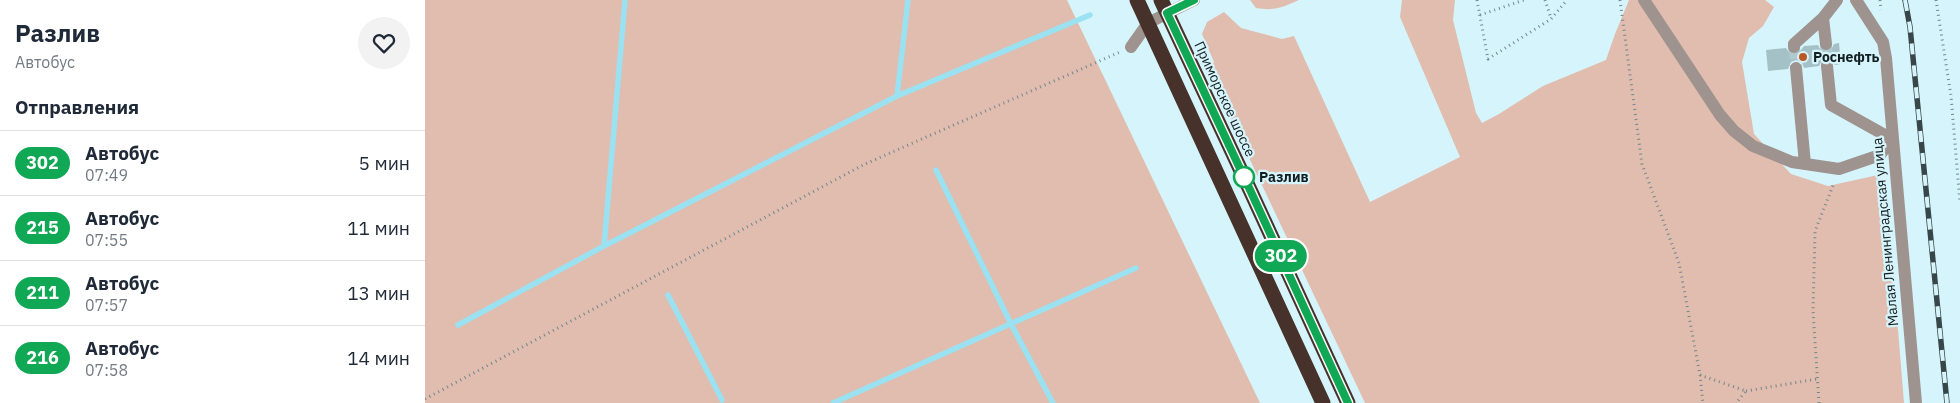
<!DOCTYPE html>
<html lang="ru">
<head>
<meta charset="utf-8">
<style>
	:root { --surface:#fff; --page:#f2f2f3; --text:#1f2937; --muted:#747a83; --line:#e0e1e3 }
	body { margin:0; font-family:"IBM Plex Sans",sans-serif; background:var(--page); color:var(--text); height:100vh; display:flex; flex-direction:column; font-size:19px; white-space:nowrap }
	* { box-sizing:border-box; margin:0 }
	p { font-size:16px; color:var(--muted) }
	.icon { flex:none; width:28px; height:28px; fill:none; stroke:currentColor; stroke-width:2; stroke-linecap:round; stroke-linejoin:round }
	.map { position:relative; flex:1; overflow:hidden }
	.details { display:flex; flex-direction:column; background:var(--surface); width:425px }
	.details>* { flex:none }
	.badge { padding:0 10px; border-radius:16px; font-size:18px; line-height:32px }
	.map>.badge { position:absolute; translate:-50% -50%; box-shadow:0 0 0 2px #fff }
	h2 { padding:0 15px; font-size:19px; line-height:45px }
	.round { display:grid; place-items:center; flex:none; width:52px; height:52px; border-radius:26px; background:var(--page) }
	.headline { display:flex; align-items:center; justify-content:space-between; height:85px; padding:0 15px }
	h1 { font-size:24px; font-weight:700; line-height:38px }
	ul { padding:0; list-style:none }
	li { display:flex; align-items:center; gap:15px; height:65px; padding:0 15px; border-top:1px solid var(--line) }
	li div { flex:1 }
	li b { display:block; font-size:19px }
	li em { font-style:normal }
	li .badge { min-width:55px; font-weight:700; text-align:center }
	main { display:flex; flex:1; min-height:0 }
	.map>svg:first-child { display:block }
	.green { fill:#e0bdae }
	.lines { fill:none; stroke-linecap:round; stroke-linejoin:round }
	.stream { stroke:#9ae2f1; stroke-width:5.5 }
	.building { fill:#a4c1c7 }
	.minor-tunnel { stroke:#afc9cf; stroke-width:12; stroke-dasharray:12 6; stroke-linecap:butt }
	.path { stroke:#73878c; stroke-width:3; stroke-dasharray:1 4; stroke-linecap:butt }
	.minor { stroke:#9e938f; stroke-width:12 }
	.highway { stroke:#46322a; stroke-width:15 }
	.rail-casing { stroke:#374649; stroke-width:5.5 }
	.rail { stroke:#d6f4fb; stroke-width:4; stroke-dasharray:11; stroke-linecap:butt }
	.line-casing { stroke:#fff; stroke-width:11 }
	.line { stroke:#10a855; stroke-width:8 }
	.poi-dot { fill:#bb5626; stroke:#d6f4fb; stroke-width:2 }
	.stop-dot { fill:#fff; stroke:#10a855; stroke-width:2.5 }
	.labels { text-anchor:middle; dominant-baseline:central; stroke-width:4.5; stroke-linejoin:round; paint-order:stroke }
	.poi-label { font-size:14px; font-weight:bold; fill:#131e20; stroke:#d6f4fb; text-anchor:start }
	.street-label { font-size:14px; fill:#131e20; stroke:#d6f4fb }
	.stop-label { font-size:14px; font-weight:bold; fill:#131e20; stroke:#d6f4fb; text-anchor:start }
</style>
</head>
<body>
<main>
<section class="details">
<div class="headline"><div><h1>Разлив</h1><p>Автобус</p></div><a class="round"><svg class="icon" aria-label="heart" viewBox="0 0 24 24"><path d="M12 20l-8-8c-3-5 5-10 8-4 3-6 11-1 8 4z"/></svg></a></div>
<h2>Отправления</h2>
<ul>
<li><span class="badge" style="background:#10a855;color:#fff">302</span><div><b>Автобус</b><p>07:49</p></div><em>5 мин</em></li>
<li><span class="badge" style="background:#10a855;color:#fff">215</span><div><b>Автобус</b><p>07:55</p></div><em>11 мин</em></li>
<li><span class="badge" style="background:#10a855;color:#fff">211</span><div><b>Автобус</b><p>07:57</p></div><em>13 мин</em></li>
<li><span class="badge" style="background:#10a855;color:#fff">216</span><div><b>Автобус</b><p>07:58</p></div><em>14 мин</em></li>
</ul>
</section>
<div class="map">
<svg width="1535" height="403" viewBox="0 0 1535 403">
	<rect width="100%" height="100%" fill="#d6f4fb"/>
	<path class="green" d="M0 0H642L835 403H0Z
		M825 0H874C856 8 850 11 831 8Z
		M977 0H1030L1028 20 1051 113 1057 123 1074 114 1118 86 1181 60 1190 34 1204 0H1340L1349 7 1338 26 1324 38 1317 62 1329 134 1366 174 1403 186 1453 175 1463 207 1479 403H940L783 71 789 62 777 34 782 22 799 12 816 28 857 39 869 36 945 202 1035 157 975 17Z"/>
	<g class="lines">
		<path class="stream" d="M472 96 483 0
			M511 170 586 324 628 403
			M179 246 200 0
			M243 295 297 400
			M33 325 179 246 472 96 665 15
			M408 403 711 268"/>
	</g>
	<path class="building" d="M1414 43 1416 64 1410 65 1408 61 1402 58 1397 60 1394 66 1379 68 1377 63 1371 60 1366 62 1363 69 1343 71 1341 50 1361 48 1365 54 1369 55 1373 54 1379 46 1393 45 1395 49 1401 52 1406 50 1409 44Z"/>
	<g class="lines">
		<path class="minor-tunnel" d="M1401 44 1402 66
			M1369 47 1371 68"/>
		<path class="path" d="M1052 0 1063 59 1126 19 1142 0
			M1120 0 1126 18
			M1195 0 1217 164 1254 263 1275 375 1278 403
			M1455 0 1456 10
			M1511 0 1526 96 1535 203
			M1055 15 1099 0
			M1275 375 1321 391 1311 403
			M1321 391 1392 379
			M0 399 440 164 695 52
			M1394 403 1388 311 1390 231 1409 183"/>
		<path class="minor" d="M1219 0 1295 115 1309 131 1328 146 1367 162 1414 169 1455 155 1467 139
			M1431 0 1458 42 1461 58 1491 403
			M1401 44 1398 18 1412 0
			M706 47 723 23 769 0
			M1369 47V44L1398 18
			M1402 66 1406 105 1467 139
			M1371 68 1380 164"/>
		<path class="highway" d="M712 0 898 403
			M736 0 826 192 923 403"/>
		<g class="rail-casing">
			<path id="rail" d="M1480 0 1485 27 1522 403"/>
		</g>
		<use href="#rail" class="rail"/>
	</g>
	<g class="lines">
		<g class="line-casing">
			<path id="line" d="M769 0 742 13 826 192 923 403"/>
		</g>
		<use href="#line" class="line"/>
	</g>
	<circle class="poi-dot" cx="1378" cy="57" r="5"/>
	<circle class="stop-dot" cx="819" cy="177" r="10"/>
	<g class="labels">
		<g class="poi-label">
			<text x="1388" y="57">Роснефть</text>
		</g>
		<g class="street-label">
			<text transform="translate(800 99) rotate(65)">Приморское шоссе</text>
			<text transform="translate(1460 232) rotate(-95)">Малая Ленинградская улица</text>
		</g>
		<g class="stop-label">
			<text x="834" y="177">Разлив</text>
		</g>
	</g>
</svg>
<b class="badge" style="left:856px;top:256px;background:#10a855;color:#fff">302</b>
</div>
</main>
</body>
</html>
